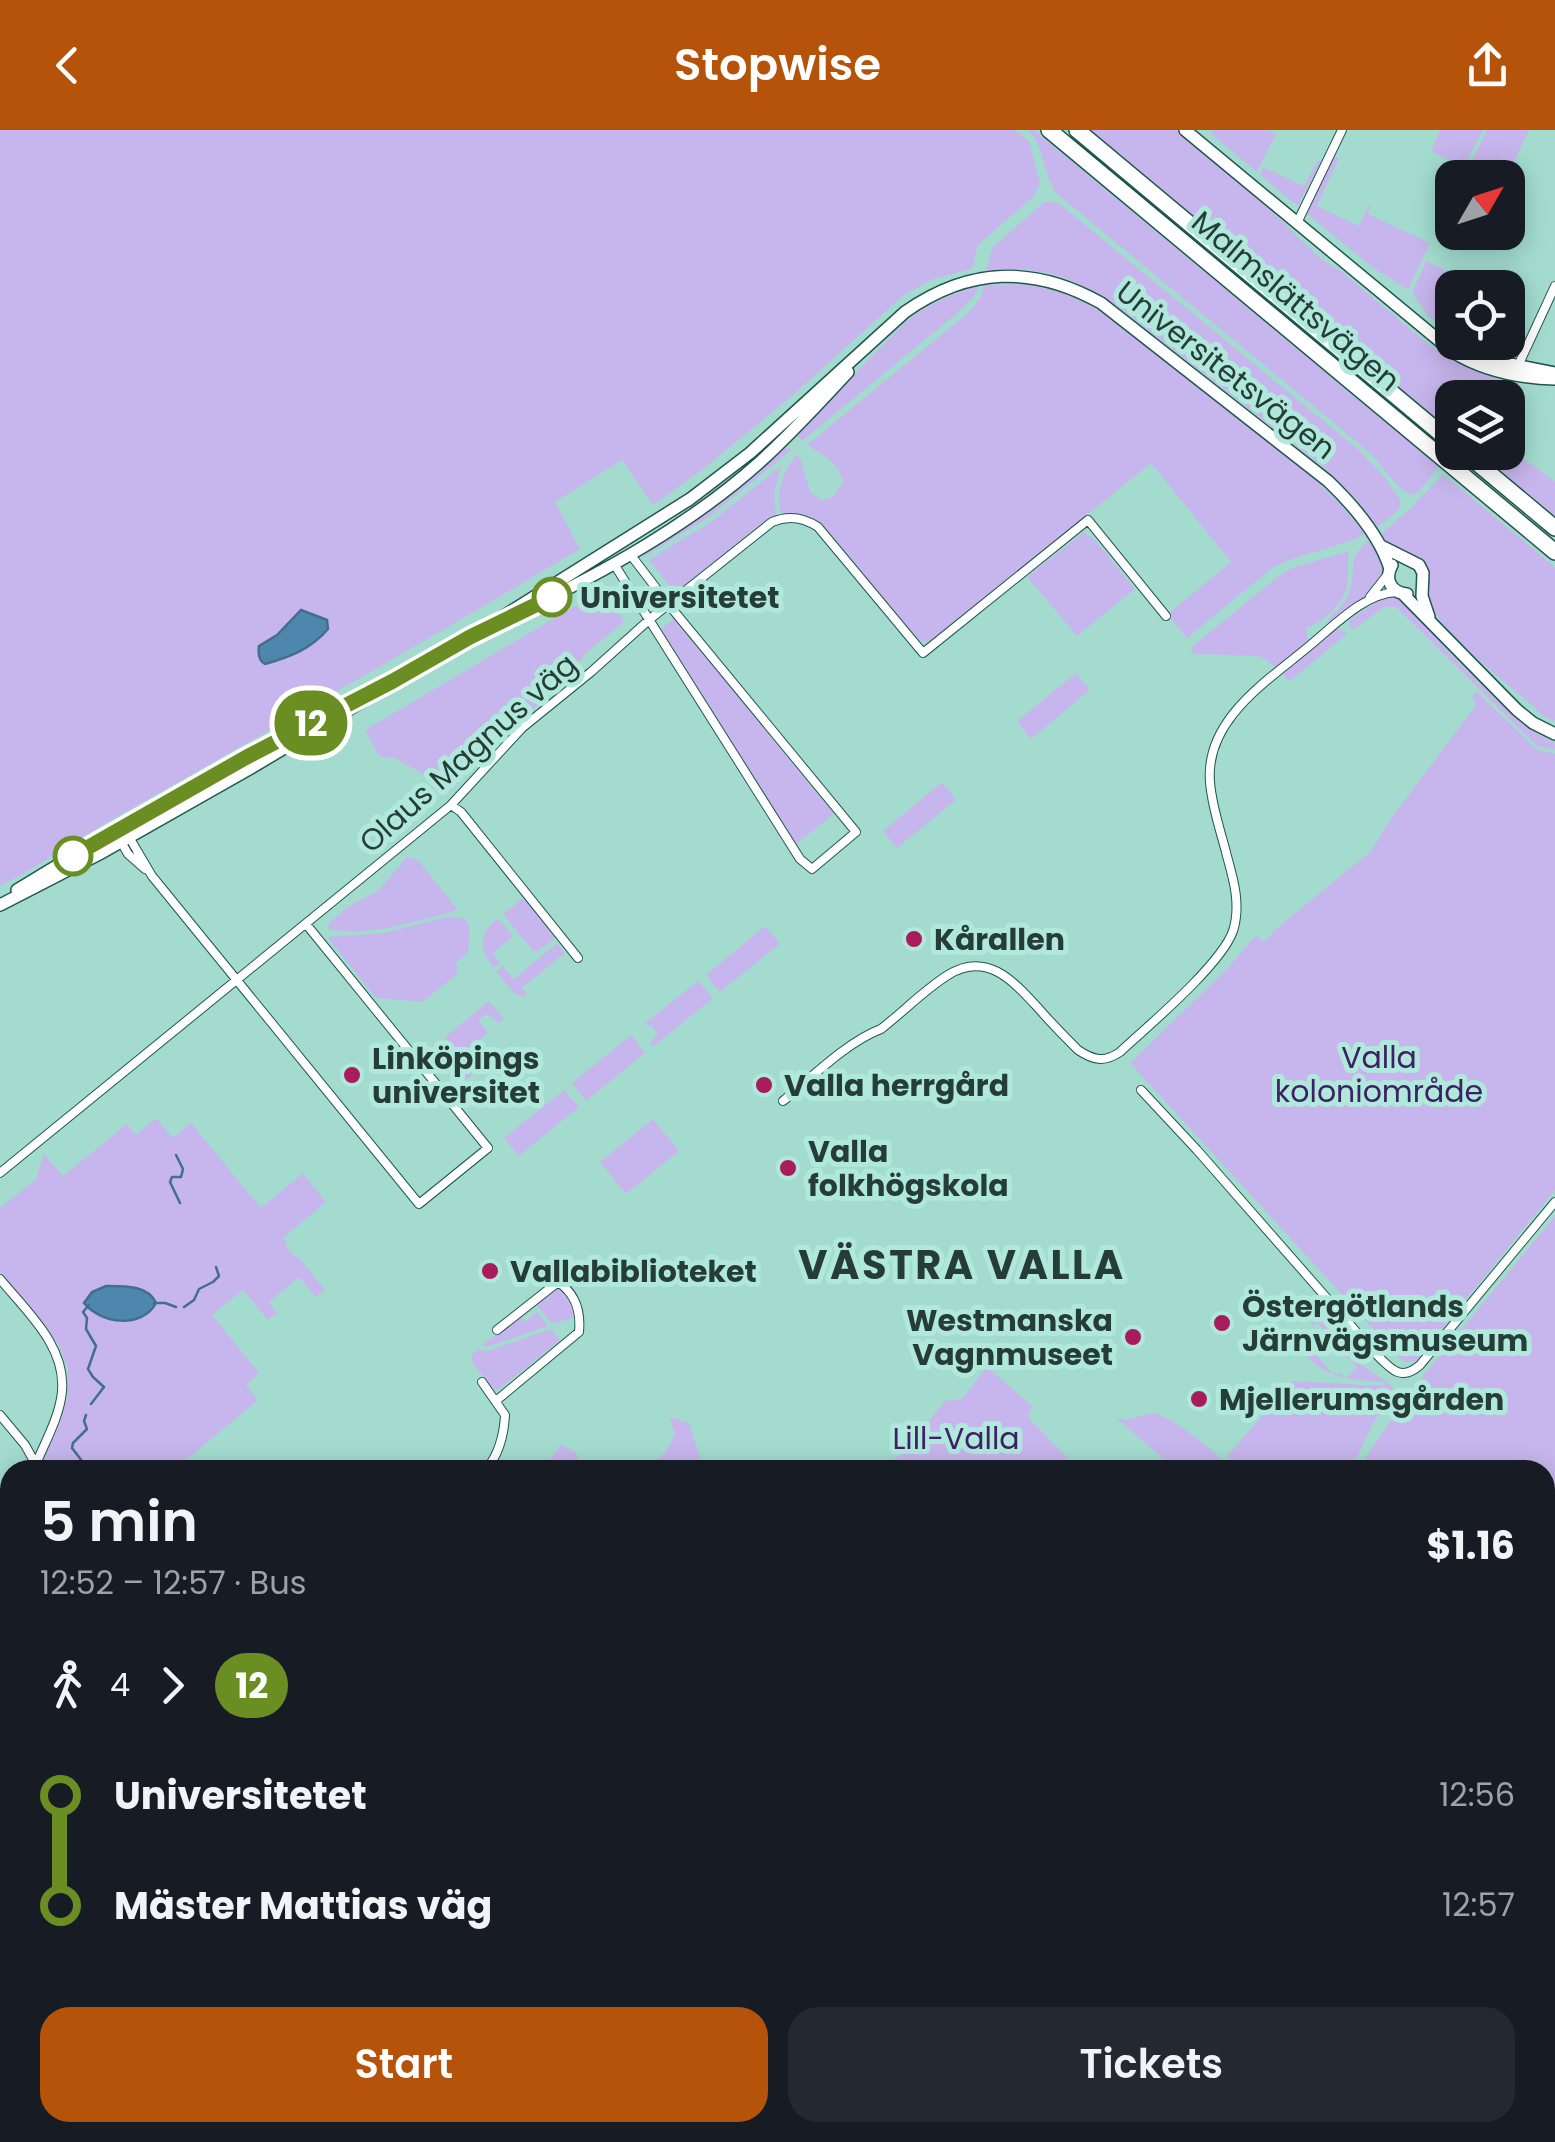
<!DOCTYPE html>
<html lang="en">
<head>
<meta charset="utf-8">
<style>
	:root { --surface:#171b24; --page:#242831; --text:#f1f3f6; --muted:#9ea1a6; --accent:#b45309 }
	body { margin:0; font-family:Poppins,sans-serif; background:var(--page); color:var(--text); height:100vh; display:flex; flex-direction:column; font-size:38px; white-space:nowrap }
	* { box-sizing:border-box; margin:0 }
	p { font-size:32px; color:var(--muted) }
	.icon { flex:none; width:55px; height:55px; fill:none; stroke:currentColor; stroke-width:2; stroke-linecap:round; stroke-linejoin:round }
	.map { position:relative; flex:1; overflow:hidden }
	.drawer { position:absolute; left:0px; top:1330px; width:1555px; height:682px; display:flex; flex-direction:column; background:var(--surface); border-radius:30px 30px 0 0; box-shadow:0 5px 25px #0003 }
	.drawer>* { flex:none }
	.badge { padding:0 20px; border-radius:32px; font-size:35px; line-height:65px }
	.needle { width:65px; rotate:51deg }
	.fabs { position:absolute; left:1435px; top:30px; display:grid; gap:20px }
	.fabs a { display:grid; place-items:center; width:90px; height:90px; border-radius:20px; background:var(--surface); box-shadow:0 5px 25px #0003; font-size:50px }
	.map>.badge { position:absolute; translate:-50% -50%; box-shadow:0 0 0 5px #fff }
	.legs { display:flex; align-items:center; gap:15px; height:110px; padding:0 40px; font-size:32px }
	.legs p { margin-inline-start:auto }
	.overview { display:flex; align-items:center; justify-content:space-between; height:170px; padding:0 40px }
	h1 { font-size:55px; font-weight:600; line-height:75px }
	.action { display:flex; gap:20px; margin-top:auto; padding:20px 40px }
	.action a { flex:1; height:115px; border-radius:30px; background:var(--accent); color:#fff; font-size:40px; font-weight:600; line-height:115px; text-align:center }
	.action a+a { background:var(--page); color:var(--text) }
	ul { padding:0 40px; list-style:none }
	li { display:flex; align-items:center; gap:35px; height:110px; font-size:38px }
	li i { display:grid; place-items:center; width:15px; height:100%; margin:0 12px; background:currentColor }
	li i::after { content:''; width:25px; height:25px; margin:-12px; border:8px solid; border-radius:50%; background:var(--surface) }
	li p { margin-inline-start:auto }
	li:first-child i { background:linear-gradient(#0000 50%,currentColor 0) }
	li:last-child i { background:linear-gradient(currentColor 50%,#0000 0) }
	header { display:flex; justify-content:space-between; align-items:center; height:130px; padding:0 40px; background:var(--accent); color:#fff; font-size:45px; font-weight:600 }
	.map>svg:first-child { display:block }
	.green { fill:#c7b6ed }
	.water { fill:#4e87ad; stroke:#42708a; stroke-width:2.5 }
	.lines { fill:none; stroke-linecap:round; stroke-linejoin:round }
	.stream { stroke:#42708a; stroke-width:2.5 }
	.street-casing { stroke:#20574d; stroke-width:10 }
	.secondary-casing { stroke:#20574d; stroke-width:14 }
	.highway-casing { stroke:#20574d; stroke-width:18 }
	.street { stroke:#fff; stroke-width:8 }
	.secondary { stroke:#fff; stroke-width:11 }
	.highway { stroke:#fff; stroke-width:15 }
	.line-1-casing { stroke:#fff; stroke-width:22 }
	.line-1 { stroke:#6b8e23; stroke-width:15 }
	.stop-1-dot { fill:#fff; stroke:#6b8e23; stroke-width:5 }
	.poi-dot { fill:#a81b5c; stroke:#b0e9dc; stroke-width:4 }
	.labels { text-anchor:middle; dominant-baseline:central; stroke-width:10; stroke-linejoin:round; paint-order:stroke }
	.street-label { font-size:30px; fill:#253c37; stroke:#b0e9dc }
	.stop-label { font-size:30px; font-weight:bold; fill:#253c37; stroke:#b0e9dc; text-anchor:start }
	.poi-label { font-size:30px; font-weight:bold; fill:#253c37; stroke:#b0e9dc; text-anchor:start }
	.park-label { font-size:30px; fill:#3d2164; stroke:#b0e9dc }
	.district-label { font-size:40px; font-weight:bold; letter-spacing:2.5px; fill:#253c37; stroke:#b0e9dc }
</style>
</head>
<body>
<header><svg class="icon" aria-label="back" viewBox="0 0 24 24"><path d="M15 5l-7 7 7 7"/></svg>Stopwise<svg class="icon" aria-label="share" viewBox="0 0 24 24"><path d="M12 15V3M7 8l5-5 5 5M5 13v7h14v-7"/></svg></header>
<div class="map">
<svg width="1555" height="2012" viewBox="0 0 1555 2012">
	<rect width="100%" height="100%" fill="#a3dccf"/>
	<path class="green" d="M0 0H1015L1029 11 1040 53 1034 66 978 115 972 139 933 149 904 165 793 265 702 340 653 375 622 330 555 372 580 419C427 510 273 599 118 686 78 709 41 735 0 756Z
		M1028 0H1034L1439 337 1418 362 1412 365C1396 360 1383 335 1369 322L1056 63C1043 44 1045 18 1028 0Z
		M1090 0H1176L1276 83 1275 85C1298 104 1314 128 1341 141L1433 218 1461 234 1490 244 1495 249 1499 256V263L1495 267 1452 268V301Z
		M1213 0H1267L1276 4 1257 42 1211 4Z
		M1440 0H1483L1464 37 1431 21Z
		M1487 0H1529L1507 47H1464Z
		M1336 27 1339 28 1317 76 1359 96 1369 75 1371 76 1368 84 1430 113 1408 160 1371 136 1307 84 1332 31Z
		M1318 30 1321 31 1298 76 1260 45 1263 37 1304 56Z
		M1050 71 1061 75 1360 321 1386 349 1401 371 1398 381 1376 398 1354 367 1322 336 1116 175C1072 146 1038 135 986 141L992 118 1044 72Z
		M1426 131 1480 157 1452 158V203L1428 186 1412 163Z
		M1021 154C1054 158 1081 168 1109 187L1312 346 1342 376 1365 404C1335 420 1300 422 1271 439L1187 508 1170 488 1169 483 1231 432 1151 333 932 511 927 513 917 509 818 392 805 386 781 384C776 361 782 342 797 324L801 330 810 362 822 370 833 367 843 353C841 333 822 325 807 315L968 183 981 167 984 155Z
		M979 155 976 164 961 180 802 311 796 304 909 188 939 170Z
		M1508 317 1555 352V386L1478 323 1508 322Z
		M789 318 791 319 787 324 706 389 642 428 646 420 780 319Z
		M781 336 774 364 776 386 762 393 675 463 649 430 711 392Z
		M1443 344 1555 437V591L1543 586 1533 576C1506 553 1442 503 1429 472 1423 460 1432 446 1424 434 1415 420 1392 422 1380 405L1412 377Z
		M1084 402 1095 410 1135 459 1077 506 1027 447Z
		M1369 410C1374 418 1385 430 1384 440 1382 459 1345 482 1330 492L1328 489C1336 481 1345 474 1349 463 1358 438 1344 431 1369 410Z
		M1349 421C1347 432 1349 444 1347 456 1343 475 1323 492 1306 498L1308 511 1276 538 1264 528 1257 526 1194 524 1191 522 1193 516 1275 449 1292 438Z
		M604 459 624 492 585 524 579 532 574 546 517 591 451 660 395 628 382 627 378 624 365 600Z
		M1397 466 1415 482 1452 526 1529 599 1555 613V620L1537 616 1396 477H1384L1356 498 1352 499 1349 496 1351 489 1382 468Z
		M674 488 834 684 795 715 660 500Z
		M1337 499 1342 500 1347 504 1290 551 1284 547V543Z
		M1076 543 1090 560 1031 609 1017 591Z
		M1477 562 1537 620 1555 624V1060L1416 1231 1404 1232 1130 933 1228 838 1256 805 1264 812 1276 799 1371 721 1390 690 1476 575 1472 567Z
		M942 652 956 670 897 718 883 701Z
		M407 727 418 730 458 780C421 790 368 808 329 799L328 794 349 776 378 761Z
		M526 768 555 804 554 809 538 821H533L503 784 522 769Z
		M447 787H461L468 793 470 799 468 823 456 833 458 843 423 872 376 868 327 807 384 803Z
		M495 790 501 791 513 806 493 823 500 833 494 838C480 820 478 806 495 790Z
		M765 796 780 814 720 862 706 845Z
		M557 813 565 823 522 858 527 865 525 866 515 864 496 841 502 836 514 849Z
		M698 851 713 868 653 917 650 913 657 904 652 896 644 894Z
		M489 871 504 889 499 893 487 884 478 890 488 903 477 913 489 929 485 932 481 928 472 935 476 941 466 950 462 946 456 950 449 943 462 926 458 922 445 937 441 932 455 921 445 907Z
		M631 905 645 923 586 971 572 953Z
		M564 960 579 977 519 1026 504 1008Z
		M156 988 173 1008 191 993 261 1078 303 1043 326 1072 283 1108 287 1113 285 1115 295 1128 298 1126 325 1160 316 1167 299 1147 269 1172 277 1183 268 1190 243 1160 212 1185 259 1243 246 1255 258 1270 174 1340H45L41 1332 67 1268 68 1239 59 1216 0 1142V1078L36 1049 44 1024 63 1046 127 994 136 1005Z
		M653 989 679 1021 626 1064 600 1032Z
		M1555 1086V2012H640V2003L1545 2002V1340H1361L1366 1327 1409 1263Z
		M556 1159H562L573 1171 577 1187 552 1194 536 1174Z
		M537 1182 548 1196 487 1217 482 1215 520 1187 525 1192Z
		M1318 1184C1331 1202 1345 1221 1362 1235 1374 1244 1385 1250 1396 1260L1372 1295 1351 1340H1243L1227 1326 1293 1251 1385 1256 1384 1252C1339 1249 1316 1247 1292 1204L1302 1198 1305 1201 1300 1206 1332 1243H1340L1346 1248 1357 1238 1317 1192 1312 1196 1311 1189Z
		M551 1199 560 1210 498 1260 493 1259 472 1232 471 1226 479 1218 482 1221H488Z
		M987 1237 1032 1276 1028 1287 1068 1329 1062 1335 1068 1340H882L890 1331 902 1324 945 1271 962 1269Z
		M1154 1283C1183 1293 1211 1320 1234 1340H1176L1115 1287 1125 1290Z
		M669 1287 689 1293 704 1340H642L666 1322 675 1304Z
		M561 1315 575 1322 583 1340H524L527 1334H546Z
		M507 2003H636V2012H510Z"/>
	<path class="water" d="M301 480 327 490 328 499C311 519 290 527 265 534 258 530 258 523 259 516L277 505Z
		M106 1156C124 1156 148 1155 156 1173 142 1199 101 1194 84 1173L92 1162Z"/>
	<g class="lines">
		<path class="stream" d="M176 1025 183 1039 181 1047H172L170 1052 180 1073
			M154 1173H165L176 1177
			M89 1175 83 1182 87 1188 86 1199 96 1216 88 1239 93 1247 104 1257 91 1274
			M184 1177 194 1170 199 1159 213 1152 219 1146 216 1137
			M68 1340 79 1336 82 1331 72 1318 73 1313 87 1299 84 1291 86 1285
			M0 1716 10 1717"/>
		<g class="street-casing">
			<path id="street" d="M1297 93 1342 0
				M1517 238 1555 156
				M614 434 800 729 812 739 856 702 669 475 630 424
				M1370 467 1388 444
				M451 675 461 682 578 828
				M129 707 152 746 419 1074 488 1018 306 794
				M119 708 128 724 145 739
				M1141 960 1197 1020 1374 1222C1389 1237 1400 1253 1420 1235L1555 1072
				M783 971C810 949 848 911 881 899 903 882 924 860 948 845 988 820 1015 853 1040 880 1052 894 1065 907 1078 920 1093 930 1104 933 1120 922 1148 896 1221 835 1233 801 1241 776 1234 751 1227 726 1221 702 1212 678 1210 652 1205 590 1266 552 1308 517 1333 497 1364 463 1397 462
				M0 1043 451 675 522 598 591 542 650 489 772 392C788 385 803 387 818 397L923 523 1088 390 1166 486
				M0 1149C27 1182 66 1216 62 1261 60 1286 45 1312 36 1334
				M497 1200 558 1152C576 1164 581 1181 579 1202L497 1270
				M482 1252 505 1285C504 1305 499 1324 486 1340
				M0 1285 25 1315 39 1340
				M0 1806 10 1786
				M120 2002 122 2012
				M178 2002 181 2012
				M242 2002 244 2012
				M344 2002 350 2012
				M480 2002 484 2012"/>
		</g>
		<g class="secondary-casing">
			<path id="secondary" d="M1185 0 1453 222C1484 241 1519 248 1555 249
				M1462 220 1505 233 1555 243
				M1381 416 1419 435 1423 443 1422 466 1429 487
				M1392 435C1384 449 1391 463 1407 464
				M1402 463 1517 580 1533 593 1555 604
				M519 483C604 442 690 395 761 331 792 303 820 272 848 242
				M17 760C111 702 207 647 305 597
				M0 775 103 722 251 638 470 507 690 369 750 323 905 182C969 137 1033 135 1101 173L1328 351C1352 374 1380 406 1390 439"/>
		</g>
		<g class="highway-casing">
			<path id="highway" d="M1049 0 1555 422
				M1077 0 1452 313
				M1464 322 1555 398"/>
		</g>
		<use href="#street" class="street"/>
		<use href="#secondary" class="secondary"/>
		<use href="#highway" class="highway"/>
	</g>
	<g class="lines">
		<g class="line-1-casing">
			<path id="line-1" d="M73 726 245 628 393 551 470 507 552 467"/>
		</g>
		<use href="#line-1" class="line-1"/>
	</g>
	<g class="stop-1-dot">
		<circle cx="552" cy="467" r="18"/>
		<circle cx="73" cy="726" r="18"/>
	</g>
	<g class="poi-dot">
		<circle cx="914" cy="809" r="10"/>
		<circle cx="352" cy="945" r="10"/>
		<circle cx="764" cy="955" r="10"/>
		<circle cx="788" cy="1038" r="10"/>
		<circle cx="490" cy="1141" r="10"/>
		<circle cx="1222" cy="1193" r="10"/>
		<circle cx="1133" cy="1207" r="10"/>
		<circle cx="1199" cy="1269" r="10"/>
	</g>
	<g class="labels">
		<g class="street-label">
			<text transform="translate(1296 171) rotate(40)">Malmslättsvägen</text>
			<text transform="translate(1226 240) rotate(38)">Universitetsvägen</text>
			<text transform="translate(468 623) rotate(-42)">Olaus Magnus väg</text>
		</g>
		<g class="stop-label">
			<text x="580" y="467">Universitetet</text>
		</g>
		<g class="poi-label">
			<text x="934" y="809">Kårallen</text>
			<text x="372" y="928">Linköpings<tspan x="372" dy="34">universitet</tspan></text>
			<text x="784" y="955">Valla herrgård</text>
			<text x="808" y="1021">Valla<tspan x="808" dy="34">folkhögskola</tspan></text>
			<text x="510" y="1141">Vallabiblioteket</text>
			<text x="1242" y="1176">Östergötlands<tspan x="1242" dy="34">Järnvägsmuseum</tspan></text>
			<text x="1113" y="1190" text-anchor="end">Westmanska<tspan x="1113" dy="34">Vagnmuseet</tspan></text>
			<text x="1219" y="1269">Mjellerumsgården</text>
		</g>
		<g class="park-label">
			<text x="1379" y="927">Valla<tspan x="1379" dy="34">koloniområde</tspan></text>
			<text x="956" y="1308">Lill-Valla</text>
		</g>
		<g class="district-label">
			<text x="962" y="1135">VÄSTRA VALLA</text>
		</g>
	</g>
</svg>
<div class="fabs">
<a><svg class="needle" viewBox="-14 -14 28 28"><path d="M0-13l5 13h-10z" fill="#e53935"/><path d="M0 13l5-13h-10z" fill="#9ea1a6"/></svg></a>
<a><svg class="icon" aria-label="locate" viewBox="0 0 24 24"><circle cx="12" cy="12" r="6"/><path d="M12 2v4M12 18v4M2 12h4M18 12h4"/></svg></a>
<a><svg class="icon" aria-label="layers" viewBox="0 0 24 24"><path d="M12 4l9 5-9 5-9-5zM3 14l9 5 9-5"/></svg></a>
</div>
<b class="badge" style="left:311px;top:593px;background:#6b8e23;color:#fff">12</b>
<section class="drawer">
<div class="overview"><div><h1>5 min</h1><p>12:52 – 12:57 · Bus</p></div><b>$1.16</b></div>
<div class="legs"><svg class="icon" aria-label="walk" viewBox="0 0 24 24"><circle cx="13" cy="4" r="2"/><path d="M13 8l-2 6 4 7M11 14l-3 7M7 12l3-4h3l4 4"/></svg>4<svg class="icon" aria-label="forward" viewBox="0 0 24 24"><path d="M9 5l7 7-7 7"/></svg><b class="badge" style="background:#6b8e23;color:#fff">12</b></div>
<ul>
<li><i style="color:#6b8e23"></i><b>Universitetet</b><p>12:56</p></li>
<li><i style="color:#6b8e23"></i><b>Mäster Mattias väg</b><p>12:57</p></li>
</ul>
<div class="action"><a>Start</a><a>Tickets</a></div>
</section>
</div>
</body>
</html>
